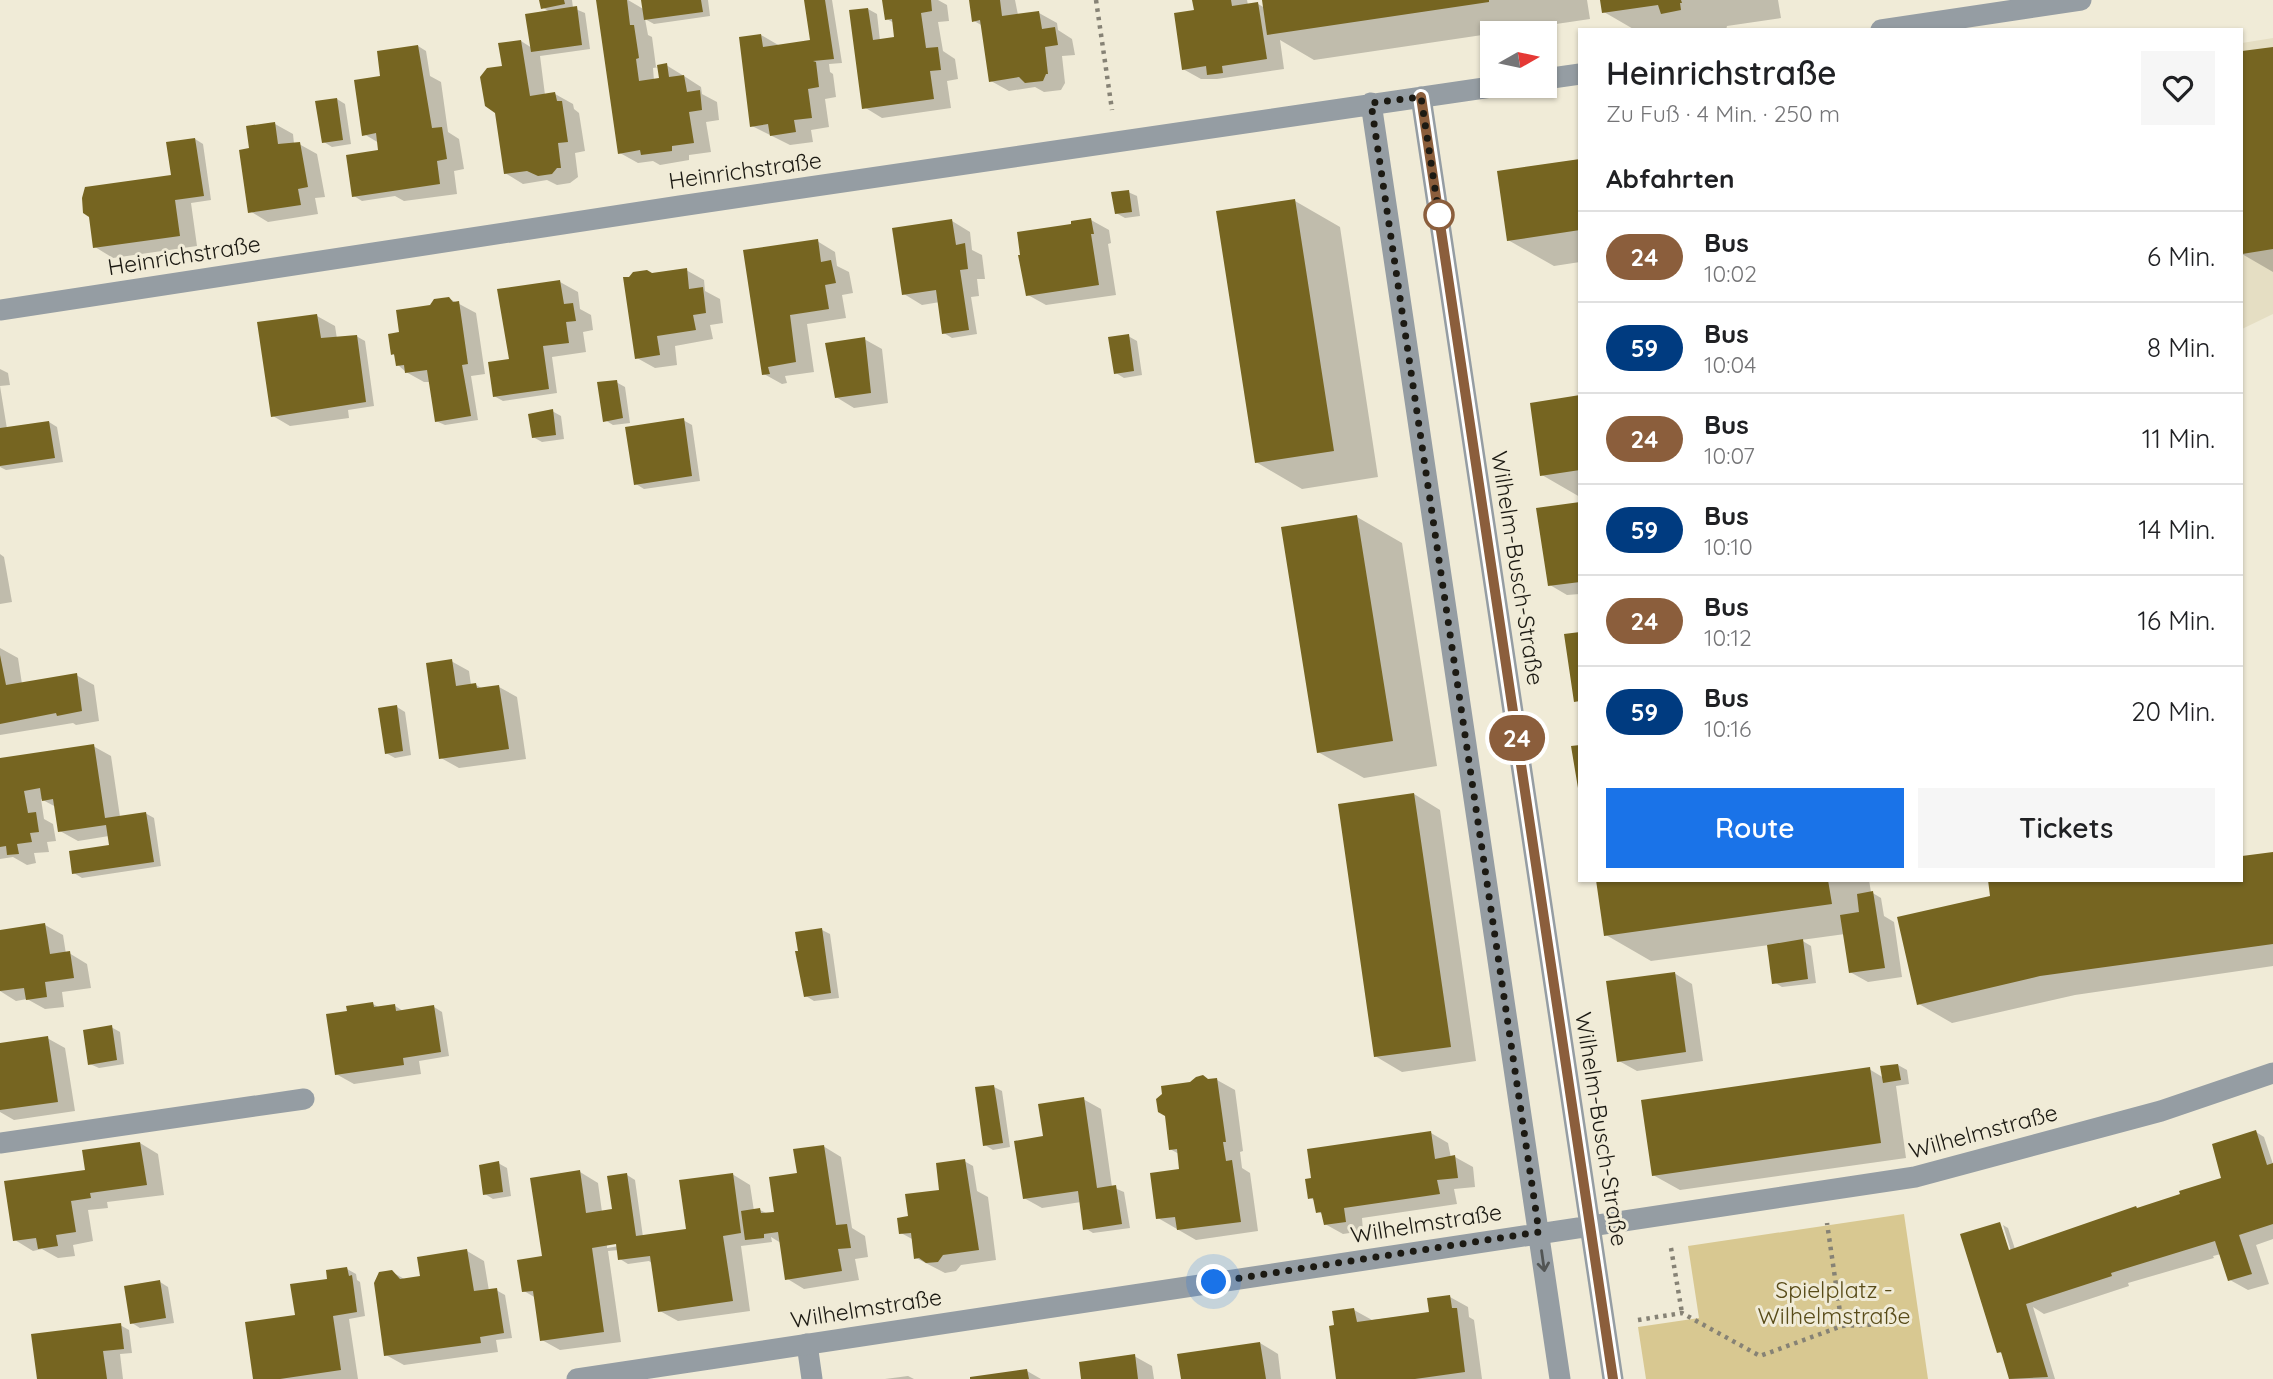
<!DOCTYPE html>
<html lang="de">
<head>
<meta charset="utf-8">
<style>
	:root { --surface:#fff; --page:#f6f6f6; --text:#202124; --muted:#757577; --line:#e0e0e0; --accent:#1a73e8 }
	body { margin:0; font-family:Quicksand,sans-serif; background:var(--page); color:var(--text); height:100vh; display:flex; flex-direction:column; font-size:26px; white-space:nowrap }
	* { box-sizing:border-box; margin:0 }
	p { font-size:23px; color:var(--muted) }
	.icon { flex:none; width:38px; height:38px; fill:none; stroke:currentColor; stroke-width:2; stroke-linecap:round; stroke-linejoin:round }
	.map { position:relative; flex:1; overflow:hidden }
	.details { position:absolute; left:1578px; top:28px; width:665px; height:854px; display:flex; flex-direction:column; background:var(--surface); border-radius:0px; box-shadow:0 2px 5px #0004 }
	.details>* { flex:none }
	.badge { padding:0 14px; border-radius:23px; font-size:24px; line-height:46px }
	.needle { width:46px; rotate:81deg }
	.tools { position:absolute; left:1480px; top:21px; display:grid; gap:14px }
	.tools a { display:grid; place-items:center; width:77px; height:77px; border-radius:0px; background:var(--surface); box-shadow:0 2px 5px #0004; font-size:35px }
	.you { position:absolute; width:35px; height:35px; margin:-18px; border:5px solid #fff; border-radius:50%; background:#1a73e8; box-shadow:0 0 0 10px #1a73e833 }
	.map>.badge { position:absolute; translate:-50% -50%; box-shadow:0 0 0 4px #fff }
	h2 { padding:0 28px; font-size:26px; line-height:63px }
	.round { display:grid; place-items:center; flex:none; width:74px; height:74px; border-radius:0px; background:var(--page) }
	.head { display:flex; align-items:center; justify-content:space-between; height:119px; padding:0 28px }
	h1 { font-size:33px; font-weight:600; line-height:52px }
	.action { display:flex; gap:14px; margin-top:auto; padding:14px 28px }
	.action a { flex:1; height:80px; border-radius:0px; background:var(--accent); color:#fff; font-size:28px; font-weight:600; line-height:80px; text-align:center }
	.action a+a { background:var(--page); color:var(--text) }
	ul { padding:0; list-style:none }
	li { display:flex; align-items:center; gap:21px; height:91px; padding:0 28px; border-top:2px solid var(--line) }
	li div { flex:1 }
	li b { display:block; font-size:26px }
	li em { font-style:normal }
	li .badge { min-width:77px; font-weight:700; text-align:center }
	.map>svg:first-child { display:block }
	.built { fill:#e5dec3 }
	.green { fill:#d8c891 }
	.shadow { fill:#0003; fill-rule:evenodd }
	.building { fill:#766521 }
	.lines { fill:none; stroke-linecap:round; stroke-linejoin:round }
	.path { stroke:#868275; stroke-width:4.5; stroke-dasharray:3.5 5; stroke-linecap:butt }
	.lane { stroke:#959da3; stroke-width:21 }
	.street { stroke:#959da3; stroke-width:21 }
	.oneway { stroke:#525554 }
	.line-casing { stroke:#fff; stroke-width:16 }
	.line { stroke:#8b5e3c; stroke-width:10 }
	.walk { stroke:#1c1a13; stroke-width:7; stroke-dasharray:0 12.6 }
	.stop-dot { fill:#fff; stroke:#8b5e3c; stroke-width:3.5 }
	.labels { text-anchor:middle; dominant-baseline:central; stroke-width:6; stroke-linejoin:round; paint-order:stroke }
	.street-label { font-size:23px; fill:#1c1a13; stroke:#f0ebd7 }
	.park-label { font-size:23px; fill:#584b18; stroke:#f0ebd7 }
</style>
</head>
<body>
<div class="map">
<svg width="2273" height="1379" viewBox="0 0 2273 1379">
	<rect width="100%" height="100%" fill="#f0ebd7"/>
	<path class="built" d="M2273 38V314L2242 329V43Z"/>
	<path class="green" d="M1904 1214 1928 1379H1646L1638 1327 1699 1318 1688 1246Z"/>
	<path class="shadow" d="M541 0H572L573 8 585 13 590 49 540 56 545 95 555 94 573 104 574 109 579 113 585 151 575 153 578 177 570 183 557 185 547 180 523 184 505 173 504 67 521 41 532 48 550 12 542 7Z
		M598 0H628L645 10 643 0H708L710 16 654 24 645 19 648 35 652 37 656 67 666 65 684 76 701 87 702 94 717 102 719 120 706 122 711 152 689 155V160L660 165 653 161 638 163 620 153ZM659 67 661 80 654 81 653 68Z
		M806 0H832L842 63 829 64 830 72 833 74 836 97 825 99 829 127 811 130 813 142 790 145 752 126 761 35 780 46 812 44Z
		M884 0H938L947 5 949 21 938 22 943 51 955 59 958 79 947 81 951 108 882 118 864 107 868 9 877 14 880 41 896 39 894 23 887 19Z
		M971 0H1015L1018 15 1039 13 1057 23 1058 30 1072 39 1075 55 1062 56 1065 83 1061 90 1044 92 1035 87 1009 91 991 81 983 26 974 21Z
		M1194 0H1247L1248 5 1258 4 1265 8 1264 0H1587L1590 19 1314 60 1280 40 1284 69 1217 79H1201L1183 69 1196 11Z
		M1602 0H1778L1781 18 1727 26 1726 30H1635L1604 12Z
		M418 46 426 51 430 76 441 82 448 132 459 139 464 169 454 171 457 194 404 201 395 196 362 201 354 196 380 152 379 143 364 134 382 78Z
		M2273 49V272L2242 254V53Z
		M337 99 345 104 351 144 332 147 324 142Z
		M275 124 293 134 294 144H299L317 154 325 197 315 198 318 214 268 222 250 211Z
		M195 139 203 144 211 200 191 203 197 246 113 258 95 247 91 216 170 177Z
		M1580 160V262L1554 266 1508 240 1499 172Z
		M1128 192 1137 196 1140 216 1125 218 1116 213Z
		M1295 201 1340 227 1378 477 1302 489 1256 462Z
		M1091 220 1109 230 1111 243 1108 244 1116 295 1046 305 1028 295 1073 225Z
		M952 221 970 232 972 250 982 255 985 279H977L979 296 971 297 977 334 952 338 944 333 940 302 922 305 904 294Z
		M817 241 835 252 837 266 849 272 853 293 842 295 846 318 807 324 814 372 785 376 787 383 782 384 764 374Z
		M686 270 704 280 705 291 720 299 723 323 710 325 713 339 675 346 677 365 655 368 637 358 652 275Z
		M560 282 578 292 580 309 591 315 593 330 583 332 586 352 552 357 557 393 503 401 494 396 511 361Z
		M448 298 476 313 485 374 471 376 478 420 445 425 436 421 431 382H424L406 372 398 365 396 356 392 354 401 334 431 307Z
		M317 316 335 326 337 339 356 336 365 341 374 406 348 410 349 418 290 426 273 416Z
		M1128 336 1137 341 1142 375 1124 378 1116 373Z
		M864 339 882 349 888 403 854 408 836 397Z
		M0 369 8 373 10 385 0 386 7 429 49 422 57 427 63 462 6 470 0 467Z
		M616 382 625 387 630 423 613 425 605 420Z
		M1580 397V497L1542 475 1532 404Z
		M552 411 561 416 564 439 542 442 533 437Z
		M683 420 692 425 700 481 644 489 636 484Z
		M1580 504V594L1567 595 1550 585 1538 510Z
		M1357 517 1402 543 1437 766 1364 778 1318 752Z
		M0 554 4 557 12 602 0 604Z
		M0 648 18 658 22 684 76 675 94 685 99 721 76 725 73 723 0 735Z
		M451 661 469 671 471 685H476L483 689 499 687 517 697 526 759 459 768 441 758Z
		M397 707 405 712 411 755 395 758 386 753Z
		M93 746 111 756 120 817 145 813 154 818 161 866 82 878 74 873 111 846 109 836 78 841 60 831 56 807 41 799 44 819 53 824 56 841 47 842 49 852 34 853 36 863 27 865 13 857 0 859V760Z
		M1414 794 1440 810 1476 1061 1402 1072 1375 1056Z
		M2273 853V966L2075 995 1952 1023 1919 1004 2242 880V858Z
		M1598 880H1869L1871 892 1881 898 1884 916 1894 922 1902 977 1868 982 1850 972 1845 934 1801 940 1811 946 1816 983 1782 987 1774 982 1769 945 1651 961 1606 935Z
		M45 925 63 935 66 954 69 953 87 964 91 988 62 992 64 1007 45 1009 27 999 16 1001 0 991V932Z
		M822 930 830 934 839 998 814 1001 806 996Z
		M1674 973 1692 984 1703 1061 1637 1071 1619 1061Z
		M373 1004 380 1008 395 1006 403 1011 434 1007 442 1012 449 1056 419 1061 421 1074 354 1084 336 1074 349 1013Z
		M111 1027 120 1032 124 1064 99 1068 90 1064Z
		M47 1038 65 1048 75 1111 14 1120 0 1112V1045Z
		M1898 1065 1907 1070 1909 1084 1896 1086 1906 1158 1680 1190 1653 1175 1869 1069 1884 1078Z
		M1217 1080 1235 1090 1243 1151 1240 1152 1242 1168 1250 1173 1258 1231 1196 1240 1158 1218 1181 1170 1179 1154 1170 1149 1209 1081Z
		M994 1087 1002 1091 1010 1147 993 1150 985 1145Z
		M1083 1099 1101 1109 1112 1187 1124 1192 1130 1228 1093 1233 1085 1228 1081 1202 1042 1208 1024 1198 1045 1137Z
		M2256 1132 2264 1137 2273 1164V1239L2256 1245 2269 1284 2248 1290 2230 1280 2221 1254 2213 1256 2214 1258 2128 1283 2129 1286 2044 1314 2033 1307 2055 1379H2011L2003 1354 1999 1352 2007 1251H2011L2003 1225 2008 1228 2015 1249 2139 1209 2224 1179Z
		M1431 1133 1448 1143 1451 1158 1455 1157 1473 1167 1475 1187 1454 1189 1457 1204 1362 1218 1363 1231 1343 1234 1325 1224 1324 1215 1317 1211 1316 1201 1310 1198Z
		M140 1143 158 1154 164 1195 107 1202 108 1208 88 1210 93 1241 73 1245 75 1256 58 1258 42 1249 33 1251 15 1240 87 1171Z
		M823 1146 841 1157 852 1228 865 1236 868 1257 855 1259 859 1280 804 1289 786 1278 781 1243 771 1237 772 1242 741 1246 750 1311 678 1321 660 1311 653 1264 649 1261 628 1264 620 1259 619 1250 608 1251 621 1342 560 1350 542 1340 536 1298 524 1291 544 1258 580 1172 598 1183 602 1212 614 1211 627 1175 635 1180 643 1237 688 1230 732 1174 750 1185 754 1211 760 1210 768 1214 776 1213 799 1174ZM625 1241V1245L607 1248V1244Z
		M964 1161 973 1166 977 1191 988 1197 996 1260 961 1265 956 1271 945 1273 916 1258 914 1240 901 1233 910 1218 941 1191Z
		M498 1163 507 1168 511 1196 493 1199 485 1194Z
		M467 1251 484 1261 489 1291 496 1290 505 1295 512 1338 496 1340 498 1352 404 1365 386 1355 392 1272 406 1280 422 1278Z
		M347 1269 356 1274 357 1280 360 1282 365 1316 349 1319 358 1379H255L329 1280Z
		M160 1282 168 1287 174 1323 140 1328 132 1323Z
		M1450 1297 1468 1307 1469 1317 1474 1320 1482 1379H1338L1354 1310 1372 1320 1431 1313Z
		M120 1325 129 1330 132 1353 120 1354 123 1379H39Z
		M1260 1343 1278 1354 1281 1379H1183Z
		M1134 1356 1152 1366 1154 1379H1083Z
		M1027 1371 1041 1379H971Z
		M908 1376 914 1379H885Z"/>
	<path class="building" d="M539 0H564L565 4 541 9Z
		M596 0H627L630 25H634L639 58 636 59 639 81 659 78 657 65 667 63 669 77 684 75 687 92 700 90 702 110 689 112 694 143 672 146V151L641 155 640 150 618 154Z
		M641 0H701L703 12 644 20Z
		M804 0H825L834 59 813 61 816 62 819 87 808 89 812 118 794 120 796 132 770 136 768 124 750 127 739 37 761 34 763 47 810 40Z
		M882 0H931L932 11 921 13 926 48 938 47 941 70 930 71 934 99 862 109 849 10 868 8 873 40 894 37 892 19 885 20Z
		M969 0H1000L1002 16 1039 11 1042 29 1055 27 1058 45 1045 47 1048 74H1046L1043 81 1025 83 1019 77 989 82 980 20 972 22Z
		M1192 0H1231L1232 6 1258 2 1267 59 1222 66 1223 73 1207 75 1206 66 1182 70 1174 13 1194 10Z
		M1262 0H1489V2L1267 35Z
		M1600 0H1681L1682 3H1680L1681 10 1661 14 1658 5 1602 13Z
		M577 6 582 45 531 52 525 14Z
		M521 40 530 96 555 92 557 101H562L568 142 558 143 561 168H557L552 174 538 176 527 171 504 174 495 113 485 106 480 77 487 68 502 66 498 43Z
		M418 45 432 128 442 127 447 159 437 161 440 184 352 197 346 155 378 150 376 133 362 136 354 80 380 76 377 51Z
		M2273 47V249L2242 254V51Z
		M337 98 343 140 322 143 315 101Z
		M275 122 278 144 300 142 308 187 298 189 301 205 248 213 239 150 249 148 246 126Z
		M195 138 204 196 175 200 180 236 93 248 89 217 83 213 82 198 85 187 171 175 166 142Z
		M1580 159V230L1507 241 1497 171Z
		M1129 190 1132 212 1115 214 1111 192Z
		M1295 199 1334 451 1255 463 1216 211Z
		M1091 218 1094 234H1091L1099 285 1026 296 1018 255H1020L1017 232 1071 224V221Z
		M952 219 956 245 965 243 968 269 960 270 969 330 942 334 936 290 902 295 892 228Z
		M818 239 821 262 831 260 836 283 825 285 829 309 790 315 796 362 768 367 770 374 762 375 743 250Z
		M687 268 689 289 703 287 706 313 693 315 696 330 657 336 660 355 635 359 623 277H629L633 272 647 270 652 273Z
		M560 280 564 304 573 303 576 321 566 322 569 343 543 346 549 389 493 397 488 362 509 359 497 289Z
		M449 297 453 302 459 301 468 364 462 365 471 416 435 422 427 370 405 373 404 365 396 366 394 354 391 355 388 334 399 332 396 310 430 305 434 299Z
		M317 314 321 338 357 335 366 402 271 417 257 322Z
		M1129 334 1134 371 1114 374 1108 337Z
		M865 337 871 393 835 398 825 343Z
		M617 380 623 418 603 422 597 382Z
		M1580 395V470L1540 476 1530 403Z
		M553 409 556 435 532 438 528 414Z
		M684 418 692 476 634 485 625 427Z
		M49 421 55 458 0 466V428Z
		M1580 502V582L1548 586 1536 508Z
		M1357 515 1393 741 1317 753 1281 527Z
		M1580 632V701L1574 702 1564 634Z
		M0 655 6 685 77 673 82 711 57 716 56 713 0 724Z
		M452 659 456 686 476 683 477 688 499 685 509 749 439 759 426 663Z
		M397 705 403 751 385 754 378 708Z
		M94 744 105 818 146 812 154 862 72 874 69 851 109 845 106 825 58 832 53 799 42 801 40 788 24 791 28 813 36 812 39 832 30 833 32 842 17 844 19 854 7 855 6 846 0 847V758Z
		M1580 745V794H1579L1571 746Z
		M1414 793 1451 1047 1374 1057 1338 804Z
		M2273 852V944L2040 976 1917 1005 1897 917 1990 896 1988 880H2242V856Z
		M1596 880H1828L1832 904 1604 936Z
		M1873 891 1885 968 1849 973 1840 915 1859 912 1857 894Z
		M45 923 50 954 70 951 74 978 45 982 47 997 26 1000 24 988 0 991V930Z
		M822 928 831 993 804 997 795 951H798L795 932Z
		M1803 939 1808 979 1772 984 1767 945Z
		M1675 972 1686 1052 1617 1062 1606 981Z
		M373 1002 374 1007 395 1004 396 1011 434 1005 441 1052 403 1058 404 1065 335 1075 326 1014 347 1011 346 1006Z
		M112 1025 117 1060 88 1065 83 1030Z
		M48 1036 58 1102 0 1110V1043Z
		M1898 1064 1901 1080 1883 1083 1880 1066Z
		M1870 1067 1881 1143 1652 1176 1641 1100Z
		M1203 1075 1208 1079 1217 1078 1226 1142H1223L1226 1161 1232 1160 1241 1222 1177 1230 1175 1217 1156 1219 1150 1173 1179 1169 1177 1149 1169 1150 1165 1116 1158 1112 1156 1099 1162 1094 1161 1086 1190 1082 1196 1077Z
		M994 1085 1003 1143 983 1146 975 1087Z
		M1084 1097 1097 1188 1116 1185 1122 1224 1083 1230 1078 1191 1023 1199 1014 1141 1043 1136 1038 1104Z
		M2256 1130 2267 1165 2273 1163V1224L2239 1235 2252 1274 2228 1281 2215 1241 2111 1273 2112 1276 2026 1304 2048 1377 2009 1379 2001 1352 1997 1353 1960 1234 2000 1222 2009 1250 2136 1206 2137 1208 2180 1194 2179 1191 2221 1178 2212 1144Z
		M1431 1131 1435 1159 1455 1155 1458 1178 1437 1180 1440 1194 1344 1208 1346 1222 1324 1225 1321 1212 1316 1213 1313 1198 1308 1199 1305 1179 1311 1178 1307 1149Z
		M140 1142 147 1185 90 1193 91 1198 71 1201 76 1232 56 1235 58 1246 38 1249 36 1238 13 1241 4 1181 85 1170 82 1150Z
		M824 1145 836 1225 847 1224 851 1248 838 1249 842 1271 785 1280 778 1232 764 1234V1238L745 1240 741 1211 760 1208 761 1213 774 1212 769 1177 797 1173 793 1149Z
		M965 1159 979 1250 943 1255 938 1262 926 1263 919 1258 914 1259 911 1233 899 1234 897 1218 908 1216 905 1194 939 1190 936 1163Z
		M499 1161 503 1192 483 1195 479 1165Z
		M580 1170 586 1213 612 1209 607 1176 627 1173 636 1236 686 1229 679 1180 733 1173 741 1233 723 1236 733 1301 658 1312 650 1256 618 1260 616 1244 592 1248 604 1332 540 1341 533 1291 522 1292 517 1260 542 1256 530 1178Z
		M467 1249 474 1291 497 1288 504 1333 480 1337 481 1343 384 1356 374 1283 379 1272 392 1270 400 1279 420 1276 417 1257Z
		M347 1267 349 1276 352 1275 357 1312 333 1316 341 1370 280 1379H253L245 1322 295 1315 290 1284 327 1279 326 1270Z
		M160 1280 166 1318 130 1324 124 1286Z
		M1450 1295 1452 1308H1457L1465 1372 1415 1379H1336L1329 1326 1334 1325 1332 1311 1354 1308 1357 1322 1429 1312 1427 1298Z
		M121 1323 124 1349 103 1351 107 1379H37L31 1334Z
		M1260 1342 1266 1379H1181L1177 1354Z
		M1135 1354 1138 1379H1081L1079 1362Z
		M1027 1369 1029 1379H970V1377Z"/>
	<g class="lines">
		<path class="path" d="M1096 0 1112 110
			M1671 1248 1682 1313
			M1638 1320 1682 1313 1760 1356 1842 1326 1827 1223
			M1842 1326 1885 1324"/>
		<path class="lane" d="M0 1143 304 1099
			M807 1344 812 1379"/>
		<path class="street" d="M1881 30 2081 0
			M1545 79 1580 74
			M1421 97 1613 1379
			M1371 103 1560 1379
			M0 310 680 206 1498 86
			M577 1379 1915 1177 2161 1111 2273 1073"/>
	</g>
	<defs><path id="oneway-shaft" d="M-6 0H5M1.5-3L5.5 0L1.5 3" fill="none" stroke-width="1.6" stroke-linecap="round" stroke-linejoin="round" transform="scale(1.75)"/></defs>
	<use class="oneway" href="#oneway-shaft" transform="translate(1543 1261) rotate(82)"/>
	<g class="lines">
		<g class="line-casing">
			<path id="line" d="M1421 97 1613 1379"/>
		</g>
		<use href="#line" class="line"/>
		<path class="walk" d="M1214 1282 1539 1232 1371 103 1421 97 1439 215"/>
	</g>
	<circle class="stop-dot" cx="1439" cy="215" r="14"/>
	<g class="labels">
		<g class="street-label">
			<text transform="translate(745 170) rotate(-8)">Heinrichstraße</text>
			<text transform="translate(184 255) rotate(-9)">Heinrichstraße</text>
			<text transform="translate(1518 568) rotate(81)">Wilhelm-Busch-Straße</text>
			<text transform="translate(1602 1129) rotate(81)">Wilhelm-Busch-Straße</text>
			<text transform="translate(1983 1131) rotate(-15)">Wilhelmstraße</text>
			<text transform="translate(1426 1223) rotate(-9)">Wilhelmstraße</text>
			<text transform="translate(866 1308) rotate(-9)">Wilhelmstraße</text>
		</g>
		<g class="park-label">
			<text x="1834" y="1289">Spielplatz -<tspan x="1834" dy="26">Wilhelmstraße</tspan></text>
		</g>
	</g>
</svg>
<div class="tools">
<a><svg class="needle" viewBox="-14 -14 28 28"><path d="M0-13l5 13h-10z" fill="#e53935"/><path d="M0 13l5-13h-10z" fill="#757577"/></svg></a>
</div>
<div class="you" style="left:1214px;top:1282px"></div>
<b class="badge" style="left:1517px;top:738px;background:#8b5e3c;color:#fff">24</b>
<section class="details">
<div class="head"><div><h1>Heinrichstraße</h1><p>Zu Fuß · 4 Min. · 250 m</p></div><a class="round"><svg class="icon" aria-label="heart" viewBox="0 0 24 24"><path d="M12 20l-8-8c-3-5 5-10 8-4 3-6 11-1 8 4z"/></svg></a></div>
<h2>Abfahrten</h2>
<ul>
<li><span class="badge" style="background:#8b5e3c;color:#fff">24</span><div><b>Bus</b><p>10:02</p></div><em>6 Min.</em></li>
<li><span class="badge" style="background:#003b80;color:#fff">59</span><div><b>Bus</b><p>10:04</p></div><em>8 Min.</em></li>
<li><span class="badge" style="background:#8b5e3c;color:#fff">24</span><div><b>Bus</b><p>10:07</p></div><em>11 Min.</em></li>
<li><span class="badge" style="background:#003b80;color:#fff">59</span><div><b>Bus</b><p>10:10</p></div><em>14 Min.</em></li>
<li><span class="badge" style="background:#8b5e3c;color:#fff">24</span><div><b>Bus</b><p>10:12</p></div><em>16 Min.</em></li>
<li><span class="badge" style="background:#003b80;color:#fff">59</span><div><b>Bus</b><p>10:16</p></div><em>20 Min.</em></li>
</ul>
<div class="action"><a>Route</a><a>Tickets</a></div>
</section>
</div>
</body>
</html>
